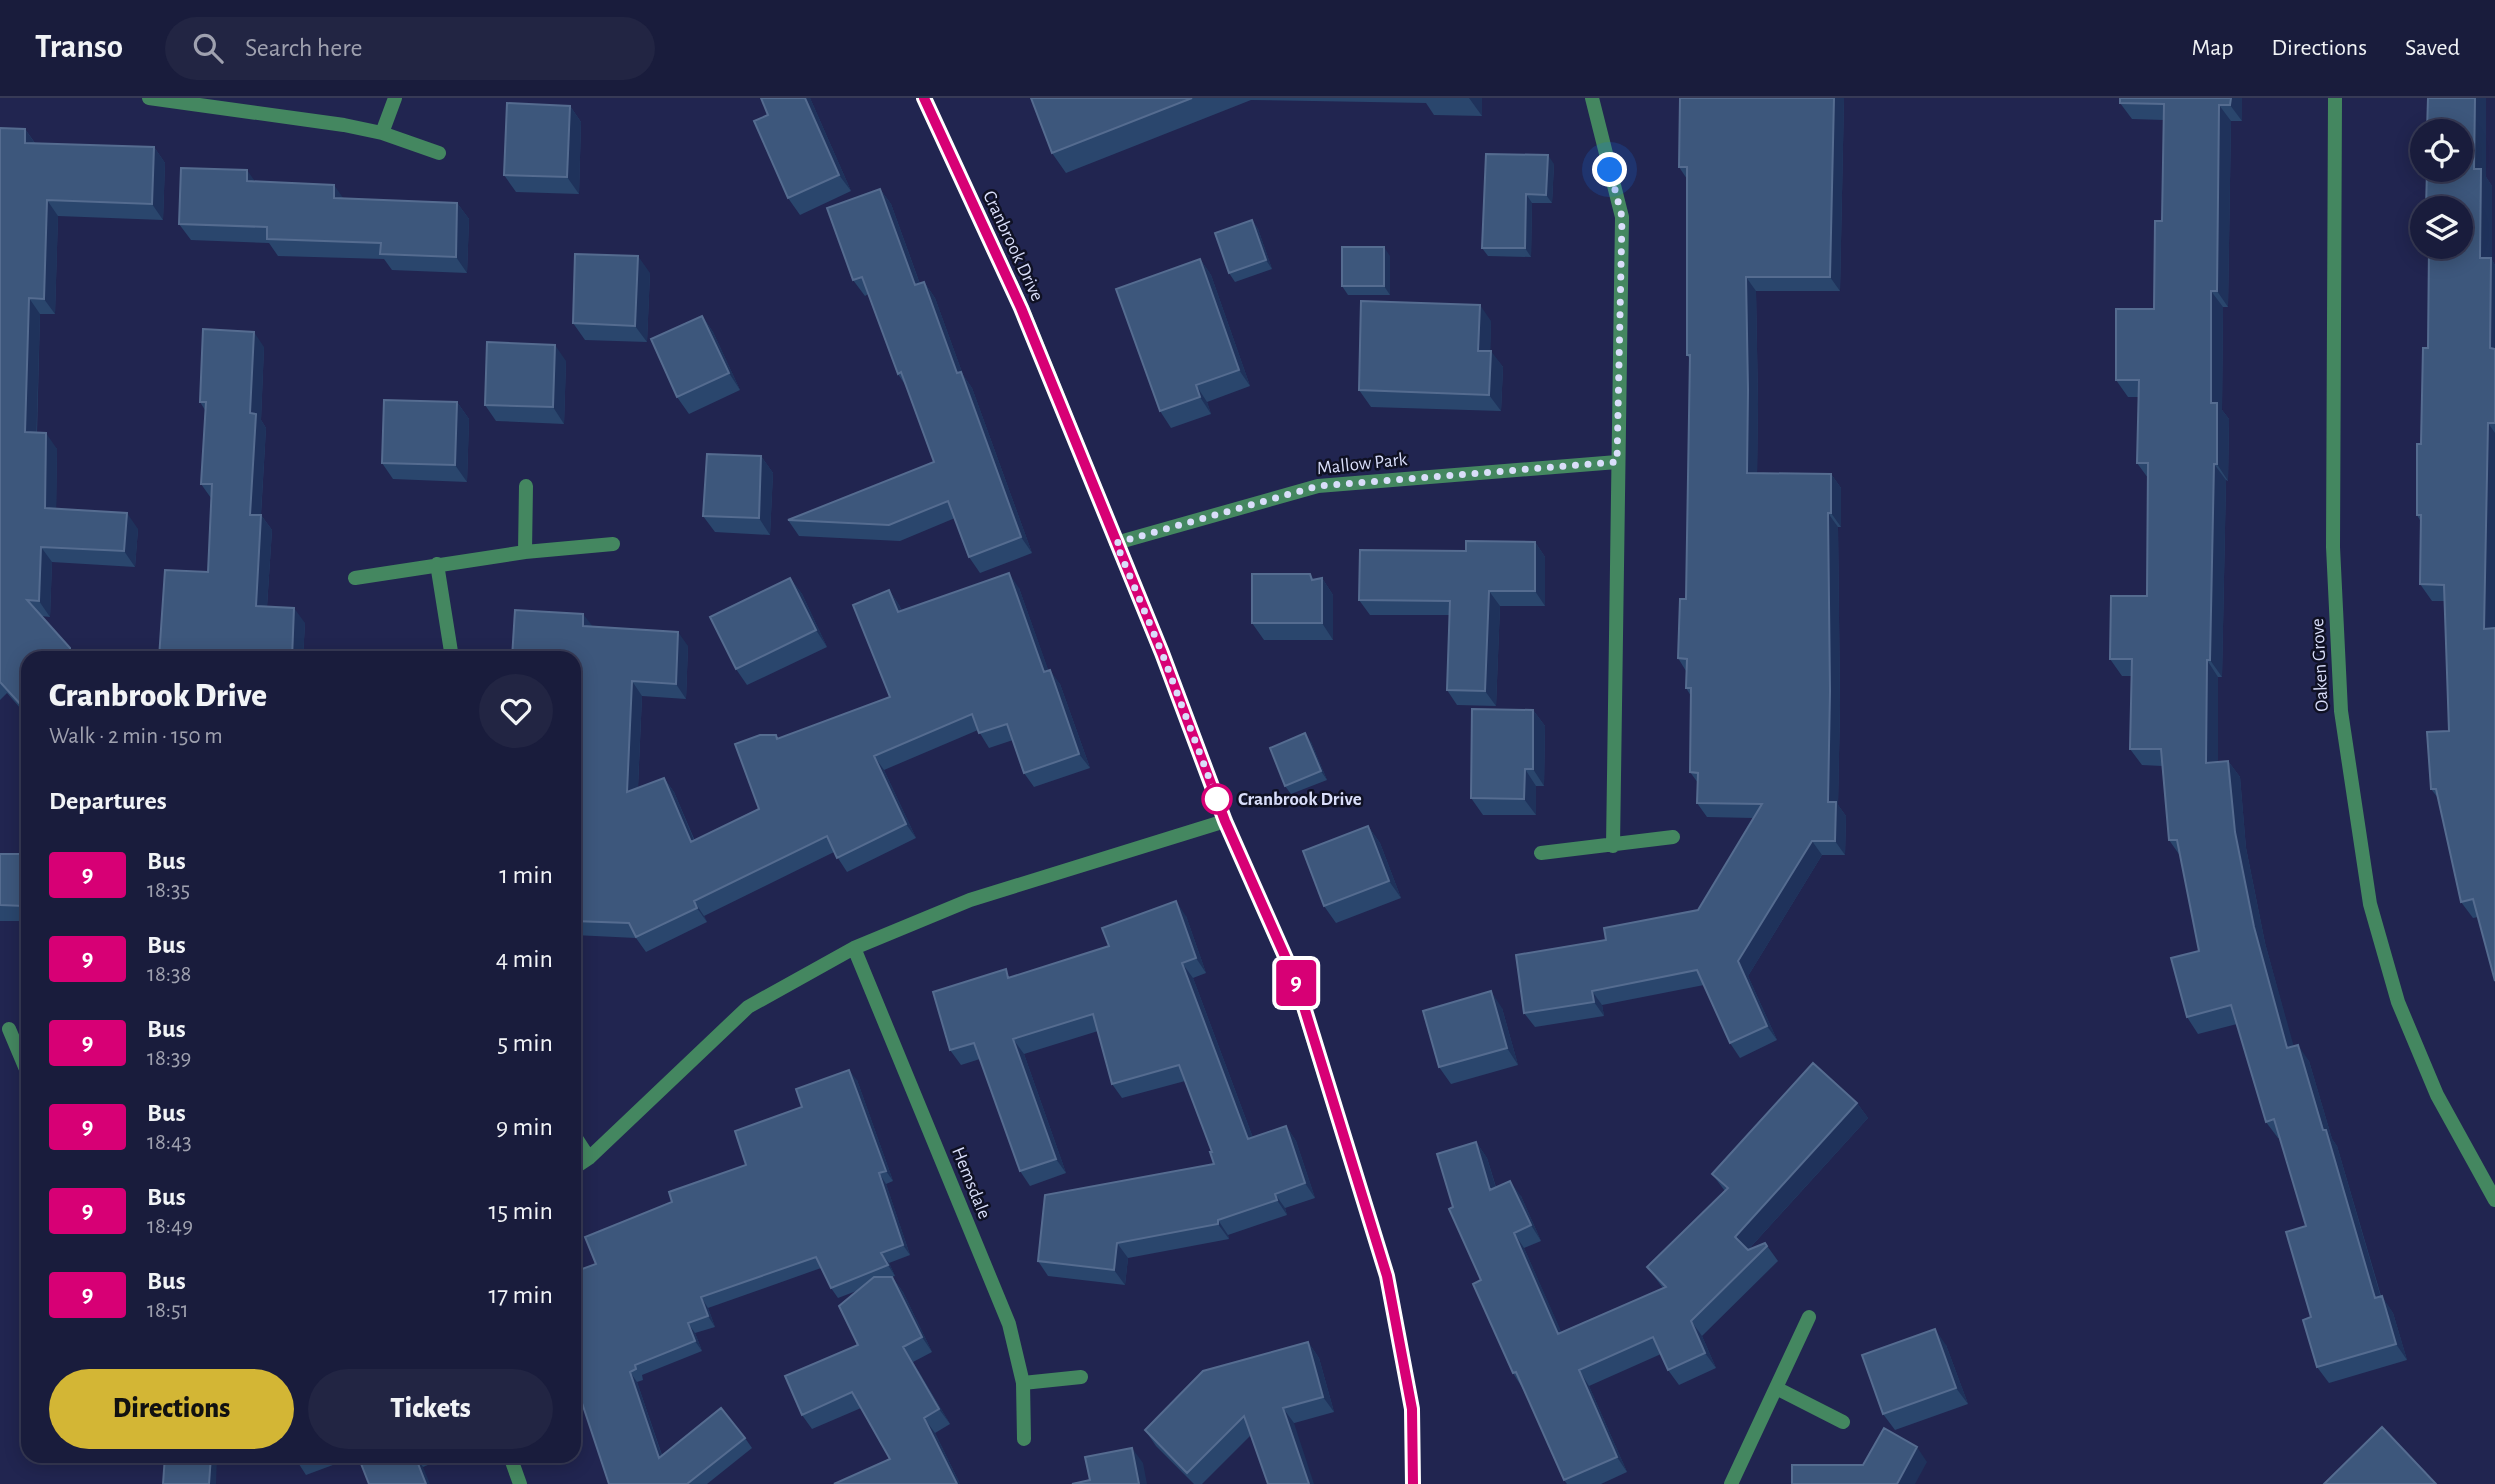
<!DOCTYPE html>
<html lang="en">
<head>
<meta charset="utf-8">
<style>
	:root { --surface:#191c3c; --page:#222543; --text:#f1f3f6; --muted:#9fa1af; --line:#373a56; --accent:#d3b635 }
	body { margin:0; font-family:"Alegreya Sans",sans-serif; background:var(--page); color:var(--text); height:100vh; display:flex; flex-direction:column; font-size:26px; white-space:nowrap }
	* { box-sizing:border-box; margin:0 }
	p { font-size:23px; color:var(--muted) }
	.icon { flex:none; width:38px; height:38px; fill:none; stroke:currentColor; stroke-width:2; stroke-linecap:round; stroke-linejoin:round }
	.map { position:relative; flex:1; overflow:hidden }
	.details { position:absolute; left:21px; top:553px; width:560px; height:812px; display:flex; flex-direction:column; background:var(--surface); border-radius:21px; box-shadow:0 4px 18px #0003,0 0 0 2px var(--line) }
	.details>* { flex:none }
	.badge { padding:0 14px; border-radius:5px; font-size:24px; line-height:46px }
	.fabs { position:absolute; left:2410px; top:21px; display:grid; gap:14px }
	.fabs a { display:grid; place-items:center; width:63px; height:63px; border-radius:50%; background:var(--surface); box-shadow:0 4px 18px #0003,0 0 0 2px var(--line); font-size:35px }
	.you { position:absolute; width:35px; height:35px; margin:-18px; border:5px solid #fff; border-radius:50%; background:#1a73e8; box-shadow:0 0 0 10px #1a73e833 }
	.map>.badge { position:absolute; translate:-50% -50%; box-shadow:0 0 0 4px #fff }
	h2 { padding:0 28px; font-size:26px; line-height:63px }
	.round { display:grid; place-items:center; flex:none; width:74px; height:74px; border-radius:37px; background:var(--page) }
	.overview { display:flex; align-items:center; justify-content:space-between; height:119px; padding:0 28px }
	h1 { font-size:33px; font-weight:800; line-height:52px }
	.primary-button { display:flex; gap:14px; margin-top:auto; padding:14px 28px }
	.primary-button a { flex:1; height:80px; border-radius:42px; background:var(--accent); color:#111; font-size:28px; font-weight:800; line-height:80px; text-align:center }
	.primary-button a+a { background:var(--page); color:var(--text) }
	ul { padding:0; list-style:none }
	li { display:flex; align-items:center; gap:21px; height:84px; padding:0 28px }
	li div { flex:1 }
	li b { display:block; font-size:26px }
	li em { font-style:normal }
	li .badge { min-width:77px; font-weight:700; text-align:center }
	header { display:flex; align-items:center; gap:42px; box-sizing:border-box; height:98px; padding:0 35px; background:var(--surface); border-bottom:2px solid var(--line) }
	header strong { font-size:33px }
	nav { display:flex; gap:38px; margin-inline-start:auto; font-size:24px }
	.search { width:490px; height:63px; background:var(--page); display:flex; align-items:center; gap:18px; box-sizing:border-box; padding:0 24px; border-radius:38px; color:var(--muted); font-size:26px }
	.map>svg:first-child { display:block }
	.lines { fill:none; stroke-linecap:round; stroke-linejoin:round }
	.service { stroke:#448760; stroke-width:14 }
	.minor { stroke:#448760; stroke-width:14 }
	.wall { fill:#2a466d }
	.shaded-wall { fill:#1f325b }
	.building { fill:#3d577c; stroke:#556c90; stroke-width:2 }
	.line-casing { stroke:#fff; stroke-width:16 }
	.line { stroke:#d70075; stroke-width:10 }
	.walk { stroke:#d9defa; stroke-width:7; stroke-dasharray:0 12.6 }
	.stop-dot { fill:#fff; stroke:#d70075; stroke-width:3.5 }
	.labels { text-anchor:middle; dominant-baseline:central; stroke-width:5; stroke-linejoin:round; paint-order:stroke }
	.street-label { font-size:19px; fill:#d9defa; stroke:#0f1124 }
	.stop-label { font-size:19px; font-weight:bold; fill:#d9defa; stroke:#0f1124; text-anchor:start }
</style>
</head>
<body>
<header>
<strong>Transo</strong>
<div class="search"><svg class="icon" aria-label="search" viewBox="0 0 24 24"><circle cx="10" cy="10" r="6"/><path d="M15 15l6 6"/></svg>Search here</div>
<nav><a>Map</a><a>Directions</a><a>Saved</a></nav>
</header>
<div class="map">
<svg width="2495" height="1386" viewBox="0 0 2495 1386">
	<rect width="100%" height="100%" fill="#212550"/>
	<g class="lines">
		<path class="service" d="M1023 1285 1081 1279"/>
		<path class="minor" d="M149 0 344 27 382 35 439 55
			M924 0 1022 210 1162 555 1225 723 1295 883 1387 1178 1412 1311 1413 1386
			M1592 0 1622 119 1613 748
			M2335 0 2333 449 2341 613 2370 806 2398 904 2437 997 2495 1102
			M382 35 395 0
			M1116 445 1318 388 1617 364
			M525 454 526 388
			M437 466 452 560
			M355 480 525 454 613 446
			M1541 755 1673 739
			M854 850 1009 1226 1023 1285 1024 1341
			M9 931 28 976
			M574 1037 589 1060
			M574 1070 589 1060 748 909 854 850 970 802 1225 723
			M1776 1290 1843 1324
			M510 1358 520 1386
			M1731 1386 1809 1219"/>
	</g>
	<path class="wall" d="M810 0 851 93 800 117 788 100Z
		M1031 0H1482V18L1434 17 1426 5 1251 2 1066 75 1052 55Z
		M1680 0H1844L1840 193H1756L1758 306 1757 375 1831 376 1841 390V429H1838L1840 608 1838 707 1846 718 1845 757H1822L1748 878 1777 942 1740 960 1730 945 1704 887 1602 907 1604 918 1535 929 1524 915 1606 842 1698 812 1753 720 1707 719 1697 705 1698 685 1690 674 1691 598 1686 590V573L1678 560 1686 501 1690 261 1687 257V81L1679 69Z
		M2242 0V23H2231L2228 209H2223L2222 312 2229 321 2228 383 2226 382 2222 579H2218V664L2228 663 2240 679 2246 750 2265 845 2293 948 2309 963 2332 1041 2337 1048 2381 1198 2393 1215 2407 1262 2329 1285 2317 1269 2311 1219 2306 1128 2280 1040H2278L2266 1024 2237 926 2198 936 2187 919 2199 853 2181 759 2169 742 2162 668 2142 667 2130 651 2131 578H2122L2110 561 2147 498 2148 380 2137 365 2139 299H2128L2116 282 2154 211 2162 123 2164 22 2132 21 2120 5Z
		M2428 0H2486V79L2492 88V162L2495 167V883L2478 819 2473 820 2461 804 2438 700 2431 691 2449 633 2445 503H2432L2420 486 2421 424 2417 417 2428 250 2429 149Z
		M570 8 581 24 579 96 516 94 504 77Z
		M0 30 25 31 35 45 154 49 165 65 163 122 58 118 55 216H40L37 335 57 351 56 411 138 431 135 469 52 464 50 519 41 518 70 550 77 560H28V619L7 595 0 602Z
		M1486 56 1554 66 1552 105H1532L1531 159 1488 158 1482 150Z
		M256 84 343 100 457 105 469 121 467 175 392 172 384 161 278 158 269 145 191 142 179 126Z
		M880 91 891 106 920 186 924 184 935 200 963 277 972 290 1032 455 980 475 969 459 955 420 900 443 799 438 788 422 934 364 906 288 898 276 868 196 865 198 853 182Z
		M1252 122 1258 131 1272 171 1235 184 1229 175Z
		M1390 158V197H1348L1342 188Z
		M1200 161 1211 177 1250 288 1207 304 1211 316 1171 330 1160 313Z
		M650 175 647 244 585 242 573 225Z
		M702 218 713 234 740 292 689 316 677 299Z
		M1491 223 1490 253 1503 269 1501 313 1371 309 1359 292Z
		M264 249 261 322 266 330 261 417 272 432 267 509 305 525 303 560H159L208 474 211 400 201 386 205 312 200 304Z
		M566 263 564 326 496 323 485 307Z
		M457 304 469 321 467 384 393 381 382 365Z
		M761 358 773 375 770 437 715 434 703 418Z
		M1535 444 1545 459V508H1500L1496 608 1457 607 1447 592 1450 517H1370L1359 502Z
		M790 480 802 496 827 549 747 587 736 571Z
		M1322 480 1333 497V542H1264L1252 525Z
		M1019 490 1048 572 1060 586 1090 670 1034 689 1024 675 1013 642 989 650 978 632 884 672 916 740 847 774 834 754 704 818 707 824 646 854 636 840 574 837V560L593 529 688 548 686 601 642 598 638 690 664 680 674 694 695 743 759 711 776 637 779 641 890 599 889 492 899 507 902 513Z
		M1533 612 1545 628 1544 688H1536V717H1483L1471 700Z
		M1311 644 1327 682 1291 696 1285 688Z
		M1368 728 1380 745 1401 800 1336 825 1324 808Z
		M0 756H23L28 763V823H0Z
		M1186 818 1206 875 1193 880 1253 1040 1286 1028 1296 1043 1315 1100 1285 1110 1287 1117 1228 1137 1229 1141 1128 1160 1125 1187 1048 1178 1038 1163 1214 1066 1212 1054 1185 983 1122 1000 1112 986 1098 933 1024 956 1066 1075 1030 1088 1020 1073 980 961 961 967 950 952 1011 879 1109 848Z
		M1502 910 1518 967 1451 986 1439 969Z
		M857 982 893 1083 886 1086 910 1157 889 1165 895 1178 891 1179H892L903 1194 932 1254 913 1264 950 1326 935 1335 960 1386H834L890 1361 861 1310 812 1331 802 1317 858 1247 859 1192 838 1200 831 1190 821 1170 708 1210 715 1229 695 1235 702 1253 642 1277 643 1282 637 1284 662 1357 745 1340 752 1350 707 1386H609L581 1301 574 1303V1174L596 1166 672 1104 746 1067 802 1009Z
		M1857 1005 1868 1020 1748 1152 1765 1145 1778 1163 1702 1238 1716 1270 1679 1287 1668 1272 1661 1256 1589 1288 1627 1374 1601 1386H1567L1564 1382 1523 1291 1513 1275 1481 1182 1453 1109 1476 1044 1487 1060 1496 1089 1521 1098 1541 1143 1524 1150 1561 1234 1663 1190 1647 1169 1725 1093 1712 1076Z
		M1308 1244 1319 1260 1334 1314 1251 1337 1202 1386H1194L1156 1348 1145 1332Z
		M1946 1247 1968 1306 1895 1332 1883 1316Z
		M295 1358H357L306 1377 297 1363Z
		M358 1358H447V1359L423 1369Z"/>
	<path class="shaded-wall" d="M805 0H810L851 93 839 77Z
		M1469 0H1482V18Z
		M1834 0H1844L1840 193 1830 179Z
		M2231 0H2242V23L2230 7Z
		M2475 0H2486V79L2492 88V162L2495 167V258L2490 250 2480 160 2474 71Z
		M2219 7 2231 23 2228 209 2217 193Z
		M570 8 581 24 579 96 567 79Z
		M25 31 36 47 25 45Z
		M154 49 165 65 163 122 152 106Z
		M1548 57 1554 66 1552 105 1546 97Z
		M247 72 259 89 247 83Z
		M334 87 346 104 334 100Z
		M880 91 891 106 926 203 915 187Z
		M1526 96 1532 105 1531 159 1525 150Z
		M47 102 58 118 55 216 44 201Z
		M457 105 469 121 467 175 456 159Z
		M1252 122 1258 131 1272 171 1266 162Z
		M1384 149 1390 158V197L1384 188Z
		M638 158 650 175 647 244 635 228Z
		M1200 161 1211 177 1250 288 1239 272Z
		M1746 179 1756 193 1758 306 1757 390 1747 375Z
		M924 184 935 200 963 277 972 290 1032 455 1021 439 957 275Z
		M2211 193 2223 209 2222 312 2229 321 2228 383 2217 366 2211 305Z
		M29 200 40 216 36 350 25 334Z
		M1480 207 1491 223 1490 269 1478 253Z
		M702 218 713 234 740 292 729 275Z
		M254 234 264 249 261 322 266 330 260 431 250 417V315Z
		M555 247 566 263 564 326 553 309Z
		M1491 253 1503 269 1501 313 1489 297Z
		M1196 287 1207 304 1211 316 1200 299Z
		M457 304 469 321 467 384 455 367Z
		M2488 325 2495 335V546L2484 531Z
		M46 335 57 351 56 426 45 410Z
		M761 358 773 375 770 437 759 420Z
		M2214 366 2226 382 2222 579 2210 562Z
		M1831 376 1841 390V429L1831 415Z
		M127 415 138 431 135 469 124 453Z
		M1828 415 1838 429 1840 608 1838 707 1846 718 1845 757 1835 743 1828 704Z
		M261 417 272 432 266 523 256 508Z
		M1535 444 1545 459V508L1535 493Z
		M41 449 52 464 50 519 39 503Z
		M1009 475 1019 490 1054 588 1044 574Z
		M1310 476 1322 493V480L1333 497V542L1322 525Z
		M790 480 802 496 827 549 816 532Z
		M889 492 899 507 908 529 898 514Z
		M1489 493 1500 508 1496 608 1485 593Z
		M294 510 305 525 303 560H292Z
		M583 516 594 530 583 528Z
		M678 534 688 548 686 601 676 586Z
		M70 550 77 560H70Z
		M2207 562 2218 579V681L2206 665Z
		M1050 572 1060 586 1090 670 1079 656Z
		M632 583 642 598 637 709 627 694Z
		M1533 612 1545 628 1544 688 1533 671Z
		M1305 635 1311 644 1327 682 1321 673Z
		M874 658 884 672 916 740 906 726Z
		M2228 663 2240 679 2246 750 2265 845 2299 967 2287 950 2254 829 2235 734Z
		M1525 671 1536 688V717L1524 701Z
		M664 680 674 694 701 759 691 744Z
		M1368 728 1380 745 1401 800 1389 783Z
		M1812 743 1822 757 1748 878 1777 942 1767 928 1738 863Z
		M23 756 28 763V814L24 808Z
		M694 803 704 818 707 824 697 810Z
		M1176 803 1186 818 1206 875 1196 860Z
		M1182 865 1193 880 1259 1056 1248 1041Z
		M1491 893 1502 910 1518 967 1507 950Z
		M1592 893 1602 907 1604 918 1594 904Z
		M1013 941 1024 956 1066 1075 1056 1061Z
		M2298 947 2309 963 2332 1041 2337 1048 2386 1217 2375 1200Z
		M849 972 857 982 893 1083 886 1073Z
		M1857 1005 1868 1020 1746 1154 1735 1139Z
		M1286 1028 1296 1043 1315 1100 1305 1085Z
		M1476 1044 1487 1060 1501 1107 1490 1092Z
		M879 1075 886 1086 910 1157 903 1147Z
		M1510 1083 1521 1098 1541 1143 1531 1127Z
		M1275 1096 1285 1110 1287 1117 1277 1102Z
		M1218 1122 1228 1137 1229 1141 1218 1126Z
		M1514 1135 1524 1150 1569 1251 1558 1236Z
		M1117 1145 1128 1160 1125 1187 1114 1172Z
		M881 1155 889 1165 895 1178 888 1167Z
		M892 1179 903 1194 932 1254 922 1239Z
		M2382 1198 2393 1215 2407 1262 2396 1246Z
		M701 1199 708 1210 715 1229 708 1218Z
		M1691 1223 1702 1238 1716 1270 1705 1255Z
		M688 1225 695 1235 702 1253 695 1243Z
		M1935 1231 1946 1247 1968 1306 1956 1290Z
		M1308 1244 1319 1260 1334 1314 1323 1299Z
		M903 1249 913 1264 950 1326 939 1311Z
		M1579 1272 1589 1288 1627 1374 1617 1359Z
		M630 1274 637 1284 666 1370 659 1360Z
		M1283 1310 1294 1325 1314 1386H1309Z
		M924 1320 935 1335 960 1386H957Z
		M1917 1349 1927 1364 1915 1386H1897Z
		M1132 1350 1143 1365 1147 1386H1139Z
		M211 1358H217L216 1386H209Z
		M415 1358 423 1369 430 1386H426Z"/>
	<path class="building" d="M761 0H805L839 77 788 100 754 23 768 17Z
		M1031 0H1192L1052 55Z
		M1680 0H1834L1830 179H1746L1748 292 1747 375 1831 376V415H1828L1830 593 1828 704H1836L1835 743H1812L1738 863 1767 928 1730 945 1697 872 1592 893 1594 904 1524 915 1516 857 1606 842 1604 830 1698 812 1762 706 1697 705 1698 675 1690 674 1691 590H1686L1687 561 1678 560 1680 501H1686L1690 257H1687V69H1679Z
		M2120 0H2231L2230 7H2219L2217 193H2211V305H2217V366H2214L2210 562H2207L2206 665 2228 663 2235 734 2254 829 2287 950 2298 947 2323 1032H2326L2375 1200 2382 1198 2396 1246 2317 1269 2303 1222 2311 1219 2286 1134 2306 1128 2274 1021 2266 1024 2231 907 2187 919 2171 860 2199 853 2177 742H2169L2161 651H2130L2132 561H2110L2111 498H2147L2148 365H2137L2139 282H2116V211H2154L2155 123H2162L2164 6 2120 5Z
		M2428 0H2475L2474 71H2481L2480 160H2491L2490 250 2495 251V325H2488L2484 531 2495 530V883L2473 801 2461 804 2436 691H2431L2427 634 2449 633 2444 487 2420 486 2421 417H2417V346H2421L2423 250H2428L2429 149H2460V110H2426L2427 72H2460V33H2427Z
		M507 5 570 8 567 79 504 77Z
		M0 30 25 31V45L154 49 152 106 47 102 44 201 29 200 25 334 46 335 45 410 127 415 124 453 41 449 39 503 27 502 70 550V560H28V602L22 608 0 584Z
		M1486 56 1548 57 1546 97 1526 96 1525 150H1482Z
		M181 70 247 72V83L334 87V100L457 105 456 159 380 156 381 145 267 141V129L179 126Z
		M880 91 915 187 924 184 957 275 961 274 1021 439 969 459 948 403 889 427 788 422 934 364 901 274 898 276 862 179 853 182 827 110Z
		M1252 122 1266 162 1229 175 1215 135Z
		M1342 149H1384V188H1342Z
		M575 156 638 158 635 228 573 225Z
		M1200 161 1239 272 1196 287 1200 299 1160 313 1116 191Z
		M1361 203 1480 207 1478 253H1491L1489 297 1359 292Z
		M702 218 729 275 677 299 651 241Z
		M203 231 254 234 250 315 256 316 250 417H261L256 508 294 510 292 560H159L165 472 208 474 212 386H201L206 304H200Z
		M487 244 555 247 553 309 485 307Z
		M384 302 457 304 455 367 382 365Z
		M707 356 761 358 759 420 703 418Z
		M1466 443 1535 444V493H1489L1485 593 1447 592 1450 503 1359 502 1360 452 1466 453Z
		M1009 475 1044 574 1050 572 1079 656 1024 675 1007 626 979 635 972 616 874 658 906 726 837 760 827 738 694 803 697 810 636 839 629 825 574 823V560H512L515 512 583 516V528L678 534 676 586 632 583 627 694 664 680 691 744 759 711 735 646 760 637H776L777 641 890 599 853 507 889 492 898 514Z
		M1252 476H1310L1312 482 1322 480V525H1252Z
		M790 480 816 532 736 571 710 519Z
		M1472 611 1533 612V671H1525L1524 701 1471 700Z
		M1305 635 1321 673 1285 688 1270 650Z
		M1368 728 1389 783 1324 808 1303 753Z
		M0 756H23L24 808 0 807Z
		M1176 803 1196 860 1182 865 1248 1041 1286 1028 1305 1085 1275 1096 1277 1102 1218 1122V1126L1117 1145 1114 1172 1038 1163 1045 1097 1214 1066 1210 1054H1212L1179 967 1112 986 1093 916 1013 941 1056 1061 1020 1073 974 945 950 952 933 894 1006 871 1008 880 1109 848 1102 830Z
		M1491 893 1507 950 1439 969 1423 913Z
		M1813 965 1857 1005 1735 1139 1748 1152 1765 1145 1767 1148 1691 1223 1705 1255 1668 1272 1653 1239 1579 1272 1617 1359 1564 1382 1516 1274 1513 1275 1473 1186 1481 1182 1449 1111 1453 1109 1437 1056 1476 1044 1490 1092 1510 1083 1531 1127 1514 1135 1558 1236 1666 1189 1647 1169 1728 1090 1712 1076Z
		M849 972 886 1073 879 1075 903 1147 881 1155 888 1167 831 1190 816 1159 701 1199 708 1218 688 1225 695 1243 635 1267 636 1271 630 1274 659 1360 721 1310 745 1340 687 1386H609L577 1290 574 1291V1174L596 1166 585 1139 672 1104 669 1094 746 1067 735 1033 802 1009 796 991Z
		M874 1179H892L922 1239 903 1249 939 1311 924 1320 957 1386H834L890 1361 852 1294 802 1317 785 1278 858 1247 839 1208Z
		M1935 1231 1956 1290 1883 1316 1862 1257Z
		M1308 1244 1323 1299 1283 1310 1309 1386H1268L1244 1318 1187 1375 1145 1332 1203 1273Z
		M2382 1329 2436 1386H2324Z
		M1884 1330 1917 1349 1897 1386H1792V1367H1863Z
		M1132 1350 1139 1386H1072L1090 1382 1085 1359Z
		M165 1358H211L209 1386H163Z
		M295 1358H311L297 1363Z
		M358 1358H415L426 1386H369Z"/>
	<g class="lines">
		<g class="line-casing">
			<path id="line" d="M924 0 1021 210 1162 555 1225 723 1296 883 1387 1178 1412 1311 1413 1386"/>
		</g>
		<use href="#line" class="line"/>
		<path class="walk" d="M1217 701 1162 555 1116 445 1318 388 1617 364 1622 119 1610 72"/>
	</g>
	<circle class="stop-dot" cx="1217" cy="701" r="14"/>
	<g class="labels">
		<g class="street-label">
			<text transform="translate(1013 148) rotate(65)">Cranbrook Drive</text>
			<text transform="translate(1362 366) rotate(-6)">Mallow Park</text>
			<text transform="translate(2320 567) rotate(-93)">Oaken Grove</text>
			<text transform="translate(971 1085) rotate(68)">Hemsdale</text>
		</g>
		<g class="stop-label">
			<text x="1238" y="701">Cranbrook Drive</text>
		</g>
	</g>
</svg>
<div class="fabs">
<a><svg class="icon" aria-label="locate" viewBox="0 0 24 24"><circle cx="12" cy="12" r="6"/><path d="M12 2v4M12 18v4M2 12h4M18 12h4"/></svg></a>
<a><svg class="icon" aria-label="layers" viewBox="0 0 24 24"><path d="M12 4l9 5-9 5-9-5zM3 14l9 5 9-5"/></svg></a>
</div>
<div class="you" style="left:1610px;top:72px"></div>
<b class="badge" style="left:1296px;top:885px;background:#d70075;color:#fff">9</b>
<section class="details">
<div class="overview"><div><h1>Cranbrook Drive</h1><p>Walk · 2 min · 150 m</p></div><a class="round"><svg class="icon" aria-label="heart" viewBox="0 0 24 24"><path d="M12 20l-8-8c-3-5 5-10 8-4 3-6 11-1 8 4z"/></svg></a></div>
<h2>Departures</h2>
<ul>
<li><span class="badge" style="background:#d70075;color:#fff">9</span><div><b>Bus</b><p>18:35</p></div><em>1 min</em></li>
<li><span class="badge" style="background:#d70075;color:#fff">9</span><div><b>Bus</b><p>18:38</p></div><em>4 min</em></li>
<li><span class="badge" style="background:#d70075;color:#fff">9</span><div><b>Bus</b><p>18:39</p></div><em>5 min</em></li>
<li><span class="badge" style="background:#d70075;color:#fff">9</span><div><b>Bus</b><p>18:43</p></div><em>9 min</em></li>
<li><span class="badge" style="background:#d70075;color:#fff">9</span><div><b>Bus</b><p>18:49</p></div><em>15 min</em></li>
<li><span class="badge" style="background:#d70075;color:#fff">9</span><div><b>Bus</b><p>18:51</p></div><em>17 min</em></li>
</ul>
<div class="primary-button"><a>Directions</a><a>Tickets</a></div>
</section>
</div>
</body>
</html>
